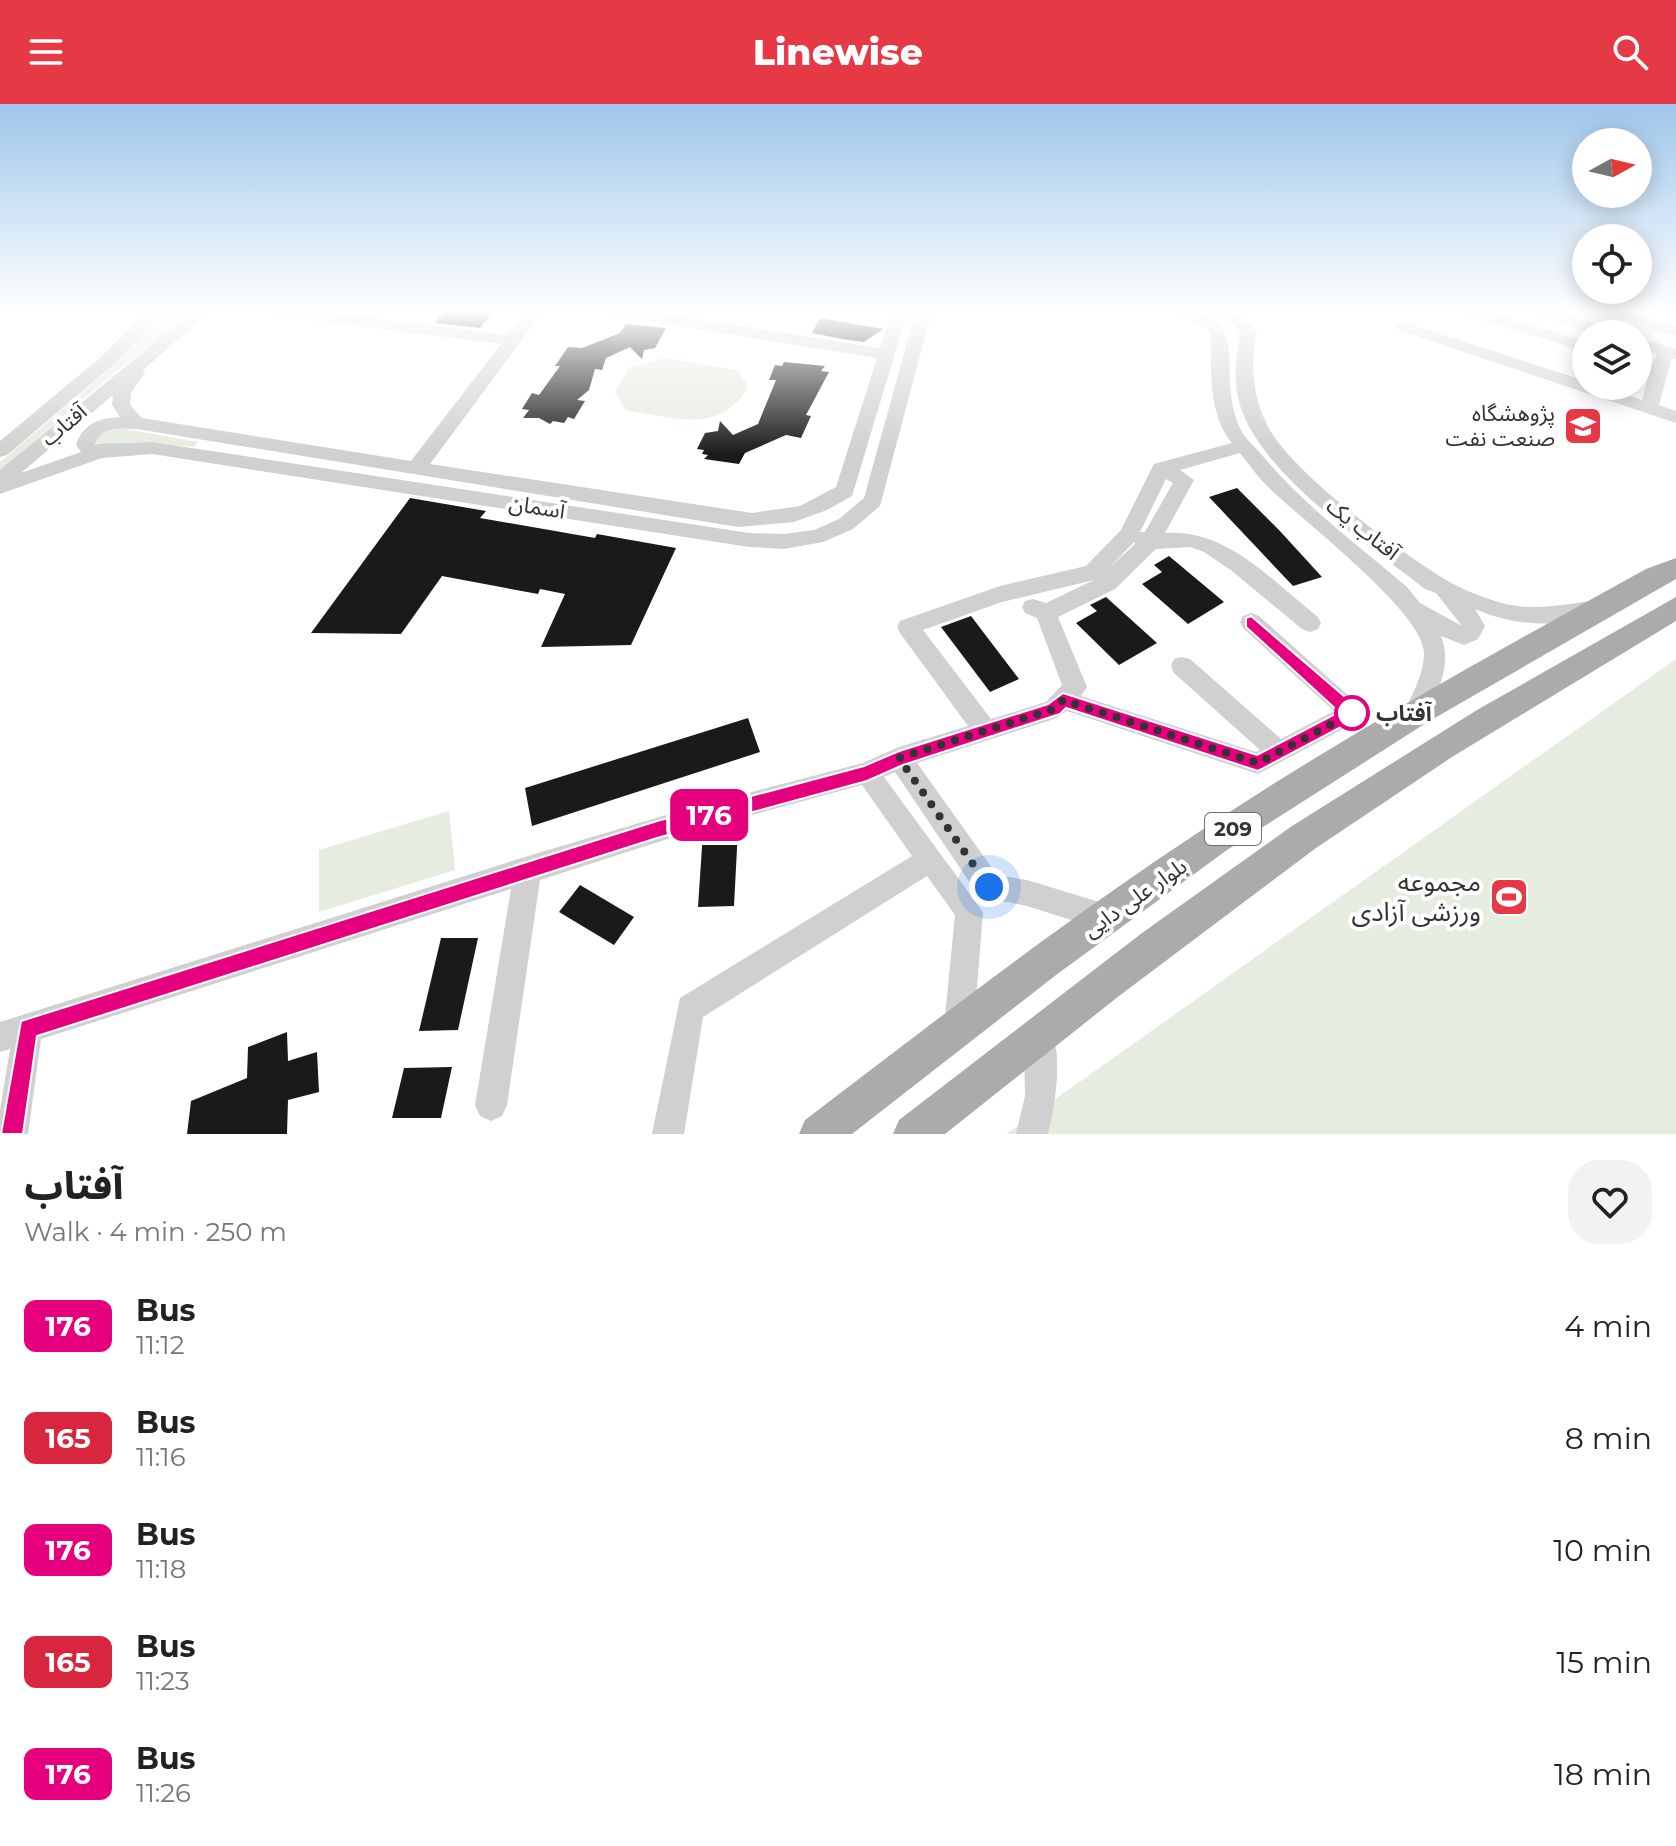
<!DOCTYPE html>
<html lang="en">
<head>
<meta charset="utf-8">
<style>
	:root { --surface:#fff; --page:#f2f2f2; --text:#222; --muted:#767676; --accent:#e63946 }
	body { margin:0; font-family:Montserrat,"Noto Sans Arabic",sans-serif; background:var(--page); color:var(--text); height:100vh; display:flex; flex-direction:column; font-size:30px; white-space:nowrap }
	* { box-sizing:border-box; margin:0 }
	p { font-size:26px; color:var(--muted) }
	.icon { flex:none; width:44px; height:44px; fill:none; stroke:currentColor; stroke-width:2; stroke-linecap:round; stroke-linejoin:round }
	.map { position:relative; height:1030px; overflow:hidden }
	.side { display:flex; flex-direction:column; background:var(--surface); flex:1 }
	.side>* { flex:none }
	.badge { padding:0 16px; border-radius:12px; font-size:28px; line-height:52px }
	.needle { width:52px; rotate:82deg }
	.controls { position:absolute; left:1572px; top:24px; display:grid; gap:16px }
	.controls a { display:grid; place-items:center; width:80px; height:80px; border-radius:50%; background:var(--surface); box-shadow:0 4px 20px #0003; font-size:40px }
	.you { position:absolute; width:40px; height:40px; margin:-20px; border:6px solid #fff; border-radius:50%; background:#1a73e8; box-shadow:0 0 0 12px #1a73e833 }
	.map>.badge { position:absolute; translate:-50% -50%; box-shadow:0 0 0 4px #fff }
	.round { display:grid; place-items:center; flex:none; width:84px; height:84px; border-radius:32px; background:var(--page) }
	.headline { display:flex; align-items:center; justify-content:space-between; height:136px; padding:0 24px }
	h1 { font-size:38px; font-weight:800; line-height:60px }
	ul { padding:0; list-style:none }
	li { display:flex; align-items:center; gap:24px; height:112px; padding:0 24px }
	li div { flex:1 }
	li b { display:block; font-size:30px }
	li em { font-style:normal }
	li .badge { min-width:88px; font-weight:700; text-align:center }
	header { display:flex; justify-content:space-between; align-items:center; height:104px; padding:0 24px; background:var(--accent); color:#fff; font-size:36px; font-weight:800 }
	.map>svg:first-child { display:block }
	.green { fill:#e6ecdf }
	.building { fill:#1a1a1a }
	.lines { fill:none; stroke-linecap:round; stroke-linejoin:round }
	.minor { fill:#d0d0d0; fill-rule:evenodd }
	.major { fill:#ababab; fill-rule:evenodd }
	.line { fill:#e6007e; stroke:#fff; stroke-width:2 }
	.walk { stroke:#333; stroke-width:8; stroke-dasharray:0 14.4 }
	.stop-dot { fill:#fff; stroke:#e6007e; stroke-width:4 }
	.labels { text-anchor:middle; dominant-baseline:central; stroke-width:8; stroke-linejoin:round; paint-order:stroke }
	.shield { fill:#fff; stroke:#707070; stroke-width:2 }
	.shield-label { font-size:20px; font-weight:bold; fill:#333 }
	.poi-label { font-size:22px; fill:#333; stroke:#fff; text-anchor:end }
	.street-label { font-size:22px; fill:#333; stroke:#fff }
	.stop-label { font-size:22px; font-weight:bold; fill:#333; stroke:#fff; text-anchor:start }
	.near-poi-label { font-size:26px; fill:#333; stroke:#fff; text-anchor:end }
</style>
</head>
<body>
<header><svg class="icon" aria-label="menu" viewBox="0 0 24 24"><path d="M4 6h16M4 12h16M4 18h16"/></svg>Linewise<svg class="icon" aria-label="search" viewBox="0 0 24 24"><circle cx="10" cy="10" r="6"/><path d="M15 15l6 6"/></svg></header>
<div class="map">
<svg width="1676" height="1030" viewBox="0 0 1676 1030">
	<rect width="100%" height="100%" fill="#fff"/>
	<path class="green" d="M165 206H199L115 268 0 367V358L104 270Z
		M663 254 738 266 748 283C720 332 672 313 625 306L615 288 629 264Z
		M115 323 198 338 194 343 138 338 104 341 96 339 97 332Z
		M1676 555V1030H1006Z
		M449 707 455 766 319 808V746Z"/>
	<path class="building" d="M446 206H495L480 224 435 219Z
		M820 214 883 225 864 238 842 235 812 229Z
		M626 220 666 224 655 244 644 246 642 255 630 243 606 254 602 266 595 265 589 286 577 296 585 297 574 315 568 313 564 319 553 317 550 320 539 314H523L529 306 522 305 532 289 539 291 560 262H555L568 243 582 244 620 229Z
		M784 258 825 262 821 267 829 268 806 311 811 312 801 334 786 331 745 349 739 360 704 355 708 351 702 350 704 346 697 345 705 329 718 327 720 317 733 331 758 320 776 276H769L775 261 782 262Z
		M1237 384 1279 426 1322 473 1293 482 1209 393Z
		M410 394 486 407 480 414 595 434 597 430 676 444 631 541 541 543 565 490 540 485 538 490 442 472 401 530 311 529Z
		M1169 452 1224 498 1188 520 1142 480 1162 468 1154 461Z
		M1106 493 1157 539 1119 561 1076 519 1097 507 1090 501Z
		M971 512 1019 575 990 588 941 523Z
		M748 614 760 648 532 722 525 684Z
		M711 725H738L734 802 698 803 703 728Z
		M580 781 634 813 614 841 559 808Z
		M441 834H478L458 926 419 927Z
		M287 928 288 957 317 948 319 988 288 996 287 1030H187L191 997 247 974 248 943Z
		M452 963 441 1014H392L404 964Z"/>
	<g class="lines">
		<path class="minor" d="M148 206H165L113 261 7 351 0 353V337L101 253Z
			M194 206H212L143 266 145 269 131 289 130 301 142 314 411 357 501 240 272 211 264 206H310L508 231 528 206H544L430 360 752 409 800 402 836 383 877 254 612 211 604 206H642L880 244 892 206H908L852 392 827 406 794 418 738 423 137 325C121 324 101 322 95 340L152 338 749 429 784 430 814 426 839 415 864 394 916 206H932L880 402 853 425 823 438 784 445 749 443 152 350 102 354 0 390V366ZM113 291 112 301 120 313C98 314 83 320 76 341L81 348 21 369Z
			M1165 206C1264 206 1210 265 1242 328 1247 336 1256 344 1262 351 1303 401 1358 441 1407 483L1420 499 1462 522 1436 489 1425 485C1368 440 1250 365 1237 289 1234 269 1236 248 1241 229L1231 218 1210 206C1233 206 1243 210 1257 228 1249 262 1253 297 1271 328 1300 374 1391 441 1438 471 1456 483 1485 495 1506 500 1536 507 1567 500 1597 496L1605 498 1608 504 1605 510C1562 524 1516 523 1475 505L1485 522 1478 535 1464 541 1441 532C1453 562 1436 592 1422 619L1414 622 1406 619 1402 612C1411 593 1424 571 1424 549 1424 508 1299 414 1267 382 1257 372 1249 360 1240 349L1180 366 1194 376 1165 429C1227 424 1272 477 1318 513L1321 519 1318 525 1310 528 1302 525 1232 467 1204 448 1191 443 1156 445 1115 485 1058 513 1087 583 1081 592 1256 648 1260 646 1174 569 1171 562 1174 555 1182 553 1190 555 1281 635 1334 607 1243 524 1240 518 1243 512 1251 509 1259 512 1360 602 1364 609 1360 616 1258 670 1067 607 1054 615 917 659 997 771 1027 776 1116 803 1120 813 1116 823 1106 827 1027 802 979 792 895 668 884 673 983 808 974 922 970 933 959 937 948 933 944 922 955 811 927 772 703 913 684 1030H652L680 894 912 752 862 681 683 730 540 776 507 1001 502 1012 491 1017 480 1012 475 1001 511 785 41 935 28 1030H0V1006L10 945 0 948V918L528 752 683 706 863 659 899 643 968 622 900 529 897 523 900 517 1000 482 1086 462 1121 426 1154 360 1232 339C1208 310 1211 266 1211 231L1207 224ZM1166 375 1173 379 1145 428H1140ZM1134 438 1135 440 1109 464ZM1094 476 1046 499 1033 495 1025 497 1022 503 1025 509 1037 514 1062 581 1046 598 991 615 923 526 1002 498Z
			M1458 206H1483L1586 238V248L1460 209Z
			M1530 206H1554L1619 226 1621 230H1596L1532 209Z
			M1599 206H1624L1676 222V232L1601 209Z
			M1404 218 1586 277V282H1601L1642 296 1649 269 1638 266V255L1653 259 1657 250 1638 243V233L1676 245V255L1672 254 1659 301 1676 307V319L1398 226 1396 223 1398 220Z
			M1039 916 1050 920C1063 954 1056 996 1048 1030H1016L1025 992 1024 931 1028 920Z"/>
		<path class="major" d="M1676 454V475L1426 619 1227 746 1056 871 852 1030H799L805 1016C935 917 1065 816 1202 726 1345 631 1496 548 1646 465Z
			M1676 493V517L1452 653 1316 744 1119 892 945 1030H893L899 1016 1142 829 1292 722 1477 606Z"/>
	</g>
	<linearGradient id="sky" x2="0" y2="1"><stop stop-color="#9ec6ea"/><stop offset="0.59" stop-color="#fff"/><stop offset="1" stop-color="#fff" stop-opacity="0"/></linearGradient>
	<rect width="1676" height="350" fill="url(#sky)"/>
	<path class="line" d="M1251 512 1358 604 1360 609 1358 614 1258 667 1066 604 1060 610 903 661 867 677 657 734 37 932 23 1030H1L21 917 657 717 864 662 899 647 1048 600 1063 589 1257 651 1339 608 1246 523V514Z"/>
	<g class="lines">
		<path class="walk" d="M989 783 899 654 1054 605 1063 596 1258 659 1352 609"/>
	</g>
	<defs>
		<g id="university-square" transform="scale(2)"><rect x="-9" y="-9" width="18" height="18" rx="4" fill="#e63946" stroke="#fff"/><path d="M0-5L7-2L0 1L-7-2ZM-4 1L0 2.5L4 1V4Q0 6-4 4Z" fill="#fff"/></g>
		<g id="stadium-square" transform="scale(2)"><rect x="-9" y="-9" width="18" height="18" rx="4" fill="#e63946" stroke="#fff"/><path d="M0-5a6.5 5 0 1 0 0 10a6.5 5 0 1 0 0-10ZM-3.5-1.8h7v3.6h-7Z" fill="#fff"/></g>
	</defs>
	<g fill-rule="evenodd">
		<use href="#university-square" x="1583" y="322"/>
		<use href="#stadium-square" x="1509" y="793"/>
	</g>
	<circle class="stop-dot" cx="1352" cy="609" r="16"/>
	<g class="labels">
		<rect class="shield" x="1205" y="709" width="56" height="32" rx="6"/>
		<g class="shield-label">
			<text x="1233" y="725">209</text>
		</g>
		<g class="poi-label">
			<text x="1555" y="309">پژوهشگاه<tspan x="1555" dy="25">صنعت نفت</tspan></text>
		</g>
		<g class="street-label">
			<text transform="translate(64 321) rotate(-40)">آفتاب</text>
			<text transform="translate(537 403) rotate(9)">آسمان</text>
			<text transform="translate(1363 425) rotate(38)">آفتاب یک</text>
			<text transform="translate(1135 794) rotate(-35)">بلوار علی دایی</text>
		</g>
		<g class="stop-label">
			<text x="1376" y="609">آفتاب</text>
		</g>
		<g class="near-poi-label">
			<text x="1481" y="778">مجموعه<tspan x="1481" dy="30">ورزشی آزادی</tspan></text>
		</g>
	</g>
</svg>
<div class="controls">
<a><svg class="needle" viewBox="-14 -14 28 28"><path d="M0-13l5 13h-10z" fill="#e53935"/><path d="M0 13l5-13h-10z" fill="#767676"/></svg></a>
<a><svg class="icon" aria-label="locate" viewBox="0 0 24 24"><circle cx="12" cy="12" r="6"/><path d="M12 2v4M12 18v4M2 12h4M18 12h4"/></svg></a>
<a><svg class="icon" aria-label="layers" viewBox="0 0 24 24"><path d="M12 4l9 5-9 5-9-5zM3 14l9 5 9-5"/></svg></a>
</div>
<div class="you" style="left:989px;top:783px"></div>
<b class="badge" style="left:709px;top:711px;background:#e6007e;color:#fff">176</b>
</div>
<section class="side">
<div class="headline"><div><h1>آفتاب</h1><p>Walk · 4 min · 250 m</p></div><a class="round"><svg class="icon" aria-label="heart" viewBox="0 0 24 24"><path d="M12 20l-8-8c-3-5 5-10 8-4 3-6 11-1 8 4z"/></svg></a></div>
<ul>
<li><span class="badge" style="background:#e6007e;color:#fff">176</span><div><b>Bus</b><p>11:12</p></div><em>4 min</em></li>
<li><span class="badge" style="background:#d7263d;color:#fff">165</span><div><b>Bus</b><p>11:16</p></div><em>8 min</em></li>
<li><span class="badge" style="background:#e6007e;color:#fff">176</span><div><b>Bus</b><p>11:18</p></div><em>10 min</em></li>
<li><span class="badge" style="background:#d7263d;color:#fff">165</span><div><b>Bus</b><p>11:23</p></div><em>15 min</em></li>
<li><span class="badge" style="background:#e6007e;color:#fff">176</span><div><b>Bus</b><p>11:26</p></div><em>18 min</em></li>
</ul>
</section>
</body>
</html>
